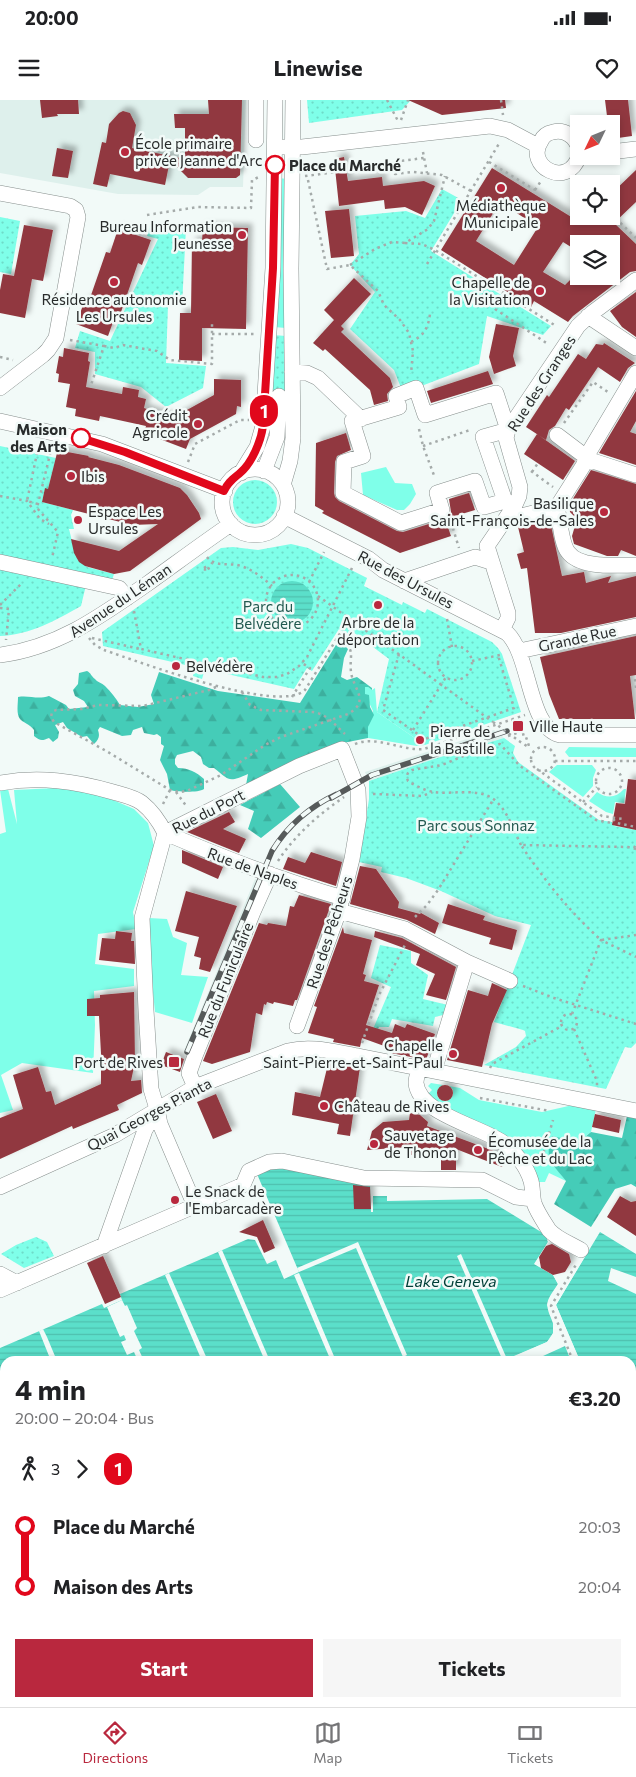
<!DOCTYPE html>
<html lang="en">
<head>
<meta charset="utf-8">
<style>
	:root { --surface:#fff; --page:#f6f6f6; --text:#202124; --muted:#757577; --line:#e0e0e0; --accent:#b9283e }
	body { margin:0; font-family:Commissioner,sans-serif; background:var(--page); color:var(--text); height:100vh; display:flex; flex-direction:column; font-size:19px; white-space:nowrap }
	* { box-sizing:border-box; margin:0 }
	p { font-size:16px; color:var(--muted) }
	.icon { flex:none; width:28px; height:28px; fill:none; stroke:currentColor; stroke-width:2; stroke-linecap:round; stroke-linejoin:round }
	.map { position:relative; flex:1; overflow:hidden }
	.panel { position:absolute; left:0px; top:1256px; width:636px; height:351px; display:flex; flex-direction:column; background:var(--surface); border-radius:15px 15px 0 0; box-shadow:0 2px 8px #0003 }
	.panel>* { flex:none }
	.badge { padding:0 10px; border-radius:16px; font-size:18px; line-height:32px }
	.needle { width:32px; rotate:227deg }
	.controls { position:absolute; left:570px; top:15px; display:grid; gap:10px }
	.controls a { display:grid; place-items:center; width:50px; height:50px; border-radius:0px; background:var(--surface); box-shadow:0 2px 8px #0003; font-size:25px }
	.map>.badge { position:absolute; translate:-50% -50%; box-shadow:0 0 0 2px #fff }
	.legs { display:flex; align-items:center; gap:8px; height:55px; padding:0 15px; font-size:16px }
	.legs p { margin-inline-start:auto }
	.summary { display:flex; align-items:center; justify-content:space-between; height:85px; padding:0 15px }
	h1 { font-size:28px; font-weight:700; line-height:38px }
	.action { display:flex; gap:10px; margin-top:auto; padding:10px 15px }
	.action a { flex:1; height:58px; border-radius:0px; background:var(--accent); color:#fff; font-size:20px; font-weight:700; line-height:58px; text-align:center }
	.action a+a { background:var(--page); color:var(--text) }
	ul { padding:0 15px; list-style:none }
	li { display:flex; align-items:center; gap:18px; height:60px; font-size:19px }
	li i { display:grid; place-items:center; width:8px; height:100%; margin:0 6px; background:currentColor }
	li i::after { content:''; width:12px; height:12px; margin:-6px; border:4px solid; border-radius:50%; background:var(--surface) }
	li p { margin-inline-start:auto }
	li:first-child i { background:linear-gradient(#0000 50%,currentColor 0) }
	li:last-child i { background:linear-gradient(currentColor 50%,#0000 0) }
	.status { display:flex; justify-content:space-between; align-items:center; height:35px; padding:0 25px; background:var(--surface); direction:ltr }
	.status svg { height:14px; fill:currentColor }
	header { display:flex; justify-content:space-between; align-items:center; height:65px; padding:0 15px; background:var(--surface); font-size:22px; font-weight:700 }
	.dock { display:flex; justify-content:space-around; align-items:center; height:70px; border-top:1px solid var(--line); background:var(--surface); font-size:14px; color:var(--muted) }
	.dock a { display:grid; justify-items:center; gap:2px }
	.dock .active { color:var(--accent) }
	.map>svg:first-child { display:block }
	.built { fill:#def0ec }
	.grass { fill:#7fffe9 }
	.forest { fill:url(#forest-firs) }
	.park { fill:url(#park-dots) }
	.water { fill:url(#water-rules) }
	.pier { fill:#f2faf8 }
	.lines { fill:none; stroke-linecap:round; stroke-linejoin:round }
	.ferry { stroke:#003f37; stroke-width:1; stroke-dasharray:6 5; stroke-linecap:butt }
	.building { fill:#91393f; fill-rule:evenodd; filter:url(#shadow) }
	.minor-casing { stroke:#878f8d; stroke-width:16 }
	.path { stroke:#a5abaa; stroke-width:2.5; stroke-dasharray:2.5 4; stroke-linecap:butt }
	.minor { stroke:#fff; stroke-width:15 }
	.rail-casing { stroke:#565a5a; stroke-width:5.5 }
	.rail { stroke:#f2faf8; stroke-width:4; stroke-dasharray:11; stroke-linecap:butt }
	.path-bridge { stroke:#a5abaa; stroke-width:2.5; stroke-dasharray:2.5 4; stroke-linecap:butt }
	.line-1-casing { stroke:#fff; stroke-width:11 }
	.line-1 { stroke:#e1071b; stroke-width:8 }
	.poi-dot { fill:#b9283e; stroke:#f2faf8; stroke-width:2 }
	.stop-1-dot { fill:#fff; stroke:#e1071b; stroke-width:2.5 }
	.labels { text-anchor:middle; dominant-baseline:central; stroke-width:5; stroke-linejoin:round; paint-order:stroke }
	.poi-label { font-size:15px; fill:#292c2c; stroke:#f2faf8; text-anchor:start }
	.stop-label { font-size:15px; font-weight:bold; fill:#292c2c; stroke:#f2faf8; text-anchor:start }
	.street-label { font-size:15px; fill:#292c2c; stroke:#f2faf8 }
	.park-label { font-size:15px; fill:#235a51; stroke:#f2faf8 }
	.water-label { font-size:16px; font-style:italic; fill:#003f37; stroke:#f2faf8 }
</style>
</head>
<body>
<div class="status"><b>20:00</b><svg viewBox="0 0 49 12"><path d="M0 12V9h3v3zM5 12V6h3v6zM10 12V3h3v9zM15 12V0h3v12zM26 1h20v11H26zM47 4h2v5h-2z"/></svg></div>
<header><svg class="icon" aria-label="menu" viewBox="0 0 24 24"><path d="M4 6h16M4 12h16M4 18h16"/></svg>Linewise<svg class="icon" aria-label="heart" viewBox="0 0 24 24"><path d="M12 20l-8-8c-3-5 5-10 8-4 3-6 11-1 8 4z"/></svg></header>
<div class="map">
<svg width="636" height="1607" viewBox="0 0 636 1607">
	<defs>
		<pattern id="forest-firs" width="22" height="20" patternUnits="userSpaceOnUse" patternTransform="scale(1.25)"><rect width="22" height="20" fill="#45ccb8"/><path d="M5 1l3.5 6h-7zM16 11l3.5 6h-7z" fill="#3caf9e"/></pattern>
		<pattern id="park-dots" width="8" height="8" patternUnits="userSpaceOnUse" patternTransform="scale(1.25)"><rect width="8" height="8" fill="#7fffe9"/><path d="M2 2h.1M6 6h.1" fill="none" stroke="#6edbc8" stroke-width="1.8" stroke-linecap="round"/></pattern>
		<pattern id="water-rules" width="6" height="5" patternUnits="userSpaceOnUse" patternTransform="scale(1.25)"><rect width="6" height="5" fill="#5bdfca"/><path d="M0 2.5h6" fill="none" stroke="#4fc0ae"/></pattern>
		<filter id="shadow"><feDropShadow dx="4.5" dy="-4.5" stdDeviation="2.5" flood-color="#0004"/></filter>
	</defs>
	<rect width="100%" height="100%" fill="#f2faf8"/>
	<path class="built" d="M0 0H246L243 87H210L198 95 118 94 0 73Z
		M507 628 508 633 502 636 504 638 434 659 369 681 365 672 494 630 495 631Z
		M255 779 259 780 190 953 184 951Z"/>
	<path class="grass" d="M280 78 286 79V228L274 227Z
		M386 367 395 383 412 384 416 394 410 404 404 410H397L363 395 361 373Z
		M365 587H368L372 590 375 588 377 612 425 645 417 646 368 638V627L373 611 365 594Z
		M569 647 636 648V657H569L565 652Z
		M557 665H592L596 670 593 678V686L583 697 549 672Z
		M57 688 99 694 134 709 148 723 154 746 133 812 136 829 98 834 95 864 134 869V886L94 891 95 925 93 973 22 963 1 975 13 1010 0 1013V734L6 732 0 690 8 689 17 724 14 690Z
		M624 689H626L624 703 615 702 613 714 606 712 589 701 597 692C607 699 616 698 624 689Z
		M149 818 167 819 173 837 187 843 181 875 208 877 192 923 155 912 149 854Z
		M431 983 443 985 438 989 437 994C438 1000 443 1002 449 1000L453 995V990L449 986 460 988 479 1000 542 1012 573 1005 596 1009 591 1032 552 1063 566 1081 549 1073 545 1082H538L470 1021 436 1001 428 994 432 990 428 986Z"/>
	<path class="forest" d="M339 540 348 549 344 558 341 577 347 580 357 577 372 588V590L368 587H365V594L369 595 370 607 374 615 368 627V638L343 643 246 685 248 674C228 683 229 680 214 668H209L203 664 201 657 193 651 177 655 175 659V664L178 668C189 668 196 672 204 679V689C198 693 177 692 170 690L167 674 160 660 164 646 161 644V637L157 634 154 635 144 633 142 627 133 630 131 635 122 636 100 627 98 630C100 636 99 639 94 644L87 636 82 637 67 628 63 622 55 625 59 632 58 638 53 642 49 638C42 641 40 641 34 636V630C30 624 22 622 20 619 16 614 18 604 18 597 30 595 37 600 49 596L66 605 69 609 88 607 84 601 75 596 73 590 78 584 79 573 87 571C91 573 91 576 95 579 97 582 102 583 105 586 111 592 116 598 120 605L138 607 154 604 151 595 159 572 218 591 300 603Z
		M280 684 300 707 261 738 248 729 254 711 240 705Z
		M627 1016 636 1018V1087L631 1084 615 1089 591 1127 554 1104 566 1081C551 1062 544 1060 552 1036L579 1042 591 1032 622 1038Z"/>
	<path class="park" d="M307 0H411L402 10 309 23Z
		M442 89 462 100 431 151 551 226 543 235 487 216 479 264 403 293 394 270 350 229 375 192 350 165 359 154 355 116 406 111 425 118Z
		M0 117 20 121 11 174 0 172Z
		M151 122 186 128 182 206 168 205 166 263 206 266 203 288 166 307 141 287 95 274V252L75 248 80 231 110 241 158 139 147 136Z
		M273 235 286 236V332L270 331Z
		M0 346 56 358 48 389H45L42 402 73 410 71 415 74 429H69L75 453 87 467 114 474 110 486 87 481 81 506C56 520 30 535 0 536Z
		M233 402a22 22 0 1 1 44 0a22 22 0 1 1-44 0Z
		M291 444 308 448 367 478 364 486 402 505 403 502 425 513 427 509 492 542 498 548 502 554 521 612 425 645 377 612 389 559 353 532 346 534 339 529 312 571 307 568 294 589 205 569 202 579 193 576 194 567 103 546 102 532 221 448 233 447 258 450Z
		M504 638 515 646 513 653 518 662 599 720 612 722 614 726 636 730V943L631 948 625 947 606 989 484 965 516 947 526 936 525 931 523 930 494 922 531 825 495 816 441 791 406 778 381 772 382 767 359 762 369 699V681L434 659Z
		M380 845 411 851V863L428 875 423 899 448 905 443 915 435 917 433 926 392 919 389 927H379L375 939 370 936 391 887 371 878Z
		M36 1137 47 1142 54 1156 24 1168 1 1154 16 1145Z"/>
	<path class="water" d="M271 502a21 21 0 1 1 42 0a21 21 0 1 1-42 0Z
		M275 1066 370 1083 371 1112H373V1096H387V1101L487 1099 546 1135 548 1142 535 1164 553 1175 558 1184C555 1189 549 1196 548 1201 544 1217 564 1226 547 1242L504 1261H5V1437L0 1438V1248L102 1204 104 1208 122 1200 120 1194 248 1139 255 1140 267 1164 276 1160 284 1179 299 1172 257 1074Z
		M600 1132 636 1154V1177L611 1168 608 1181 636 1194V1607H0V1451L5 1450V1602H631V1261H580L556 1205Z
		M565 1246 571 1261H532Z"/>
	<path class="pier" d="M546 1135 549 1137 550 1143 538 1163 554 1173 560 1183 549 1205 556 1222V1234L548 1244 510 1261H503L457 1156 461 1154 507 1259 547 1242 553 1233V1222L547 1205 548 1201 558 1184 553 1175 534 1164 548 1142Z
		M358 1142 407 1255 403 1257 356 1148 299 1172 297 1168Z
		M222 1150 270 1261H265L218 1152Z
		M582 1157 584 1158 556 1205 580 1261H577L554 1205Z
		M169 1173 208 1261H202L165 1175Z
		M299 1173 336 1261H331L294 1175Z
		M122 1200 125 1206 127 1205 137 1228 134 1231 142 1248 139 1250 144 1261H138L134 1252 127 1255 121 1242 126 1240 124 1235 120 1237 107 1207Z
		M43 1229 47 1237 57 1261H51L39 1231Z"/>
	<g class="lines">
		<path class="ferry" d="M470 1607 476 1602
			M512 1607 516 1602"/>
	</g>
	<path class="building" d="M40 0H78L79 14H57L58 16 42 18Z
		M208 0H242L240 75 236 78H188L170 60 165 85 110 74 107 87 93 84 102 42 106 43 109 24 119 13 123 11 130 13 136 25 132 48 185 59V28H175L174 14H209Z
		M408 0H505L506 8 442 15Z
		M605 0H628L632 36 611 39V24H608Z
		M57 48 73 51 68 78 52 76Z
		M344 57 348 81 382 77 383 86 424 81 435 86 422 115 405 107 385 109 384 100 339 106 334 59Z
		M492 68 581 123 588 116H611V94L636 70V102L614 123 636 144V171L630 172 573 216 568 222 534 201 531 207 441 150ZM500 102 538 127 514 165 476 141ZM563 142 579 152V144H611V176H574L565 185 543 172Z
		M349 109 354 156 331 158 325 111Z
		M24 125 53 130 43 181 32 179 25 218 0 213V190L3 174 14 176Z
		M203 127 248 128 246 229 202 228V261L179 260 180 213H191L192 141H202Z
		M118 129 151 140 142 165 138 163 121 212 117 211 108 236 76 224 85 200 89 201 106 152 110 153Z
		M354 178 371 194 341 226 344 229 341 232 390 278 393 287 387 294 388 301 374 305 370 290 325 249 323 251 313 243 334 220 324 210Z
		M636 192V237L622 227 610 211Z
		M496 224 519 228 513 256 516 266 494 274 489 257Z
		M604 243 635 263 628 268 620 282 598 267 569 310 566 308 555 326 549 330 546 340 526 327 547 295 549 297 578 254 586 259 596 244 603 245Z
		M64 248 89 253 88 261 90 262 86 287 122 294 123 287 139 290 138 297 146 299 144 308 172 318 173 315 176 316 214 295V279L241 280V307L237 306 236 314 190 339 186 349 144 333 146 326 100 316 99 321 75 316 76 309 66 307 70 284 58 282 59 274 56 273 59 256 63 257Z
		M488 271 493 284 431 303 427 291Z
		M636 291V321L630 332 636 334V365L599 353Z
		M346 333 351 350 337 356 335 362 334 393 335 397 339 401 397 431 403 432 445 419 451 412 449 399 469 393 475 410 445 419 451 436 400 453 322 413 324 411 315 406 316 343Z
		M537 334 575 361 563 380 524 354Z
		M62 351 89 356 88 357 119 365 180 388 187 395 199 413 201 419 130 471 114 474 85 466 79 462 74 453 71 439 119 451 158 424 132 425 42 402 45 388 48 389 57 353Z
		M591 370 636 384V456L621 450 618 456H607L574 444 572 436 577 419 570 412 569 405Z
		M550 421 562 476 584 472 586 483 611 476 608 483 636 476V517L561 533H535L527 468 521 469 517 454 524 452 518 427Z
		M636 536V575L630 576 635 619H559L549 594 540 557Z
		M628 679 636 680V730L612 725 616 703 625 704Z
		M229 712 235 722 223 729 246 739 239 753 187 732Z
		M182 750 223 767 218 779 182 763Z
		M311 752 342 762 336 786 283 769 288 757 305 763Z
		M360 766 376 769 399 802 398 808 420 814 421 813 439 823 435 834 407 820 350 804Z
		M186 791 237 806 210 872 199 869 201 858 194 856 199 837 175 831Z
		M299 795 331 804 297 900H295L293 906 274 902 273 904 267 902 266 905 264 904 262 915 256 913 250 952 212 964 203 961 259 823 267 825 268 823 286 826 290 806 294 807Z
		M448 804 485 816 483 820 517 830 512 850 489 844 491 838 442 823Z
		M343 827 344 833 372 840 363 874 366 875 364 881 379 885 366 925 392 933 395 924 405 928 407 924 435 934 426 960 386 952 387 947 362 938 360 947 333 942 334 939 308 933 317 907 314 906Z
		M116 831 132 833 131 841H134L135 864 99 860 102 838 115 839Z
		M375 831 402 838 456 867 446 900 426 895 435 874 416 865 420 854 374 837Z
		M492 883 507 890 492 924 482 967 447 960 468 890 488 896Z
		M134 892 135 962 131 981 141 980 142 993 117 1005 119 1010 73 1029 72 1026 0 1059V1018L23 1009 13 975 38 967 46 992 51 991 55 1005 101 984V954L99 916H87V899L100 898V895Z
		M166 952 184 959 180 972 161 965Z
		M329 960 360 967 350 1036 337 1034 339 1024 292 1015 295 992 320 997Z
		M437 993a8 8 0 1 1 16 0a8 8 0 1 1-16 0Z
		M216 994 232 1031 213 1039 197 1002Z
		M410 1013 420 1015 428 1022 427 1026 502 1054 506 1057 502 1067 456 1049V1070H441V1056L411 1055V1050H408V1047L367 1050 372 1031 383 1022 409 1020Z
		M595 1014 621 1020 619 1033 592 1027Z
		M353 1085 370 1087 371 1109H354Z
		M620 1096 631 1102 636 1101V1136L607 1117Z
		M263 1120 275 1148 264 1153 257 1137 239 1132Z
		M552 1144 569 1154 571 1162 565 1172 553 1175 541 1168 539 1157 546 1146Z
		M103 1156 121 1197 105 1204 87 1163Z"/>
	<g class="lines">
		<g class="minor-casing">
			<path id="minor" d="M256 40V0
				M283 47H302L490 26 508 30 538 46
				M579 49C576 37 565 29 553 32 548 33 543 36 541 41 524 66 568 90 579 56
				M611 52 636 49
				M0 93 70 106 76 110 78 117 56 238 48 250 43 255 0 288
				M588 216 636 248
				M292 272 307 273 318 278 361 319
				M416 288 425 315 496 293 508 330 483 337 505 401 484 407 475 381 437 393 442 410 401 423 343 393 344 362 363 356 352 321 399 307 396 296Z
				M0 321 102 344 225 391
				M557 335 590 360 636 375
				M222 402a33 33 0 1 1 66 0a33 33 0 1 1-66 0Z
				M264 371 277 337 279 296
				M241 373 257 347 263 326 273 168 275 0
				M283 385 290 361 293 338 291 169 293 0
				M557 407C560 419 561 443 568 452 580 469 618 465 636 465
				M284 416 369 459 383 470 507 533C531 556 528 628 560 635H636
				M505 420 557 407 583 366 589 352 636 273
				M0 462 119 488 127 498
				M404 481 475 457 491 462
				M502 530 508 518V513L487 446 515 405 519 396 520 387 506 338 508 330 578 226 592 213 636 180
				M519 551 636 526
				M0 555C57 548 101 516 147 484 175 464 203 443 231 424
				M0 683C39 676 75 681 113 692 123 695 134 697 142 703 152 711 159 721 165 733
				M165 733C224 758 282 781 343 798
				M339 811 405 829 467 862 434 971
				M467 862 510 881
				M419 968C418 973 416 978 416 983 419 1015 484 1027 505 1044 516 1053 527 1067 531 1081 533 1088 532 1096 534 1103 537 1112 544 1122 549 1130 557 1139 571 1144 581 1150
				M195 987 189 973 195 956 253 812 270 774
				M157 1009 151 989 146 910 142 818 165 733 299 666 342 649 358 690 359 717 352 759 339 811 297 926
				M0 1087 115 1035 195 987 288 951C312 945 334 952 358 956L636 1011
				M104 1146 145 1030 157 1009 160 1024 195 1106
				M0 1174 17 1183
				M0 1190 243 1085 249 1071 269 1062 282 1061 364 1078 482 1080 516 1097 533 1099"/>
		</g>
		<path class="path" d="M387 0 398 21
			M501 0 503 15
			M401 20 408 0
			M423 52 427 73
			M489 62 535 90 533 93
			M393 65 392 62 424 58
			M305 76 393 65 395 74 413 72 442 75 471 91
			M308 80 327 169 350 165 378 191 384 205 400 220 409 233 413 251 411 274
			M535 90 541 81
			M611 114 636 138
			M147 115 198 107 251 108 252 80 259 77
			M405 143 422 144 435 150 556 226
			M427 164 500 42
			M350 165 375 149 392 142 405 143 428 129 434 121 445 76
			M473 185 495 209 548 244
			M472 187 478 177
			M212 234H255
			M70 240 104 246 91 285
			M411 242C424 235 428 229 430 214
			M104 246 114 248 123 245 145 249 157 251 170 260 212 264V222
			M0 257 13 260
			M564 323 593 282 608 292
			M419 329 423 346 435 378
			M52 346 37 408 58 432 52 458
			M423 346 470 330
			M188 362 195 344 240 320H249
			M531 371 553 387
			M532 372 538 363
			M0 396 27 401 40 419 49 424
			M38 404 27 401 39 344
			M451 422 459 448
			M207 457C216 468 228 462 241 466 253 470 262 477 272 486
			M204 468 207 466 205 469V471H207L212 463
			M266 501a26 26 0 1 1 52 0a26 26 0 1 1-52 0Z
			M309 482 324 452
			M318 496 493 622
			M0 505 22 483
			M0 508 9 509 6 540
			M134 511 141 549 263 577H277L287 574 299 566 307 557 353 466
			M447 519 452 547
			M89 538 95 545 104 550C137 561 280 615 305 590L349 519
			M92 538 140 549
			M438 563a17 17 0 1 1 34 0a17 17 0 1 1-34 0Z
			M399 554 383 610 425 639 514 608 498 555
			M472 561 500 555
			M198 573 201 563
			M635 579 636 588
			M216 587 209 590 143 606 98 605 82 609 56 610 52 612 51 617 54 622 108 652 170 690 179 692 187 691 221 675 265 645 281 637 348 614C371 601 353 589 351 572 349 553 357 551 338 537
			M242 592 250 605 261 610 313 612C327 614 335 625 345 634
			M292 597 310 568 302 563
			M512 619 513 622 516 621 517 625
			M413 630 446 577
			M519 630 521 635 525 634 530 649
			M508 636 520 632
			M519 641 530 648
			M355 644C377 635 401 651 424 649L525 615
			M531 659a12 12 0 1 1 24 0a12 12 0 1 1-24 0Z
			M555 661H636
			M596 681a13 13 0 1 1 26 0a13 13 0 1 1-26 0Z
			M537 669 602 716 623 719
			M176 692 187 707
			M373 694 423 696 432 692
			M583 702 597 687
			M163 704 170 690
			M613 719 617 723 636 727
			M521 745C514 731 509 715 498 703 482 686 455 695 434 692 426 691 416 686 408 681 406 676 407 672 412 670L442 665 478 650 500 644 520 666 596 720 612 723
			M634 748 636 744
			M636 749 628 747 521 745C544 780 570 812 601 840L636 835
			M278 761C295 735 318 715 344 697
			M415 817 427 805 438 790 493 700
			M523 886 554 898 636 924
			M561 922a8 8 0 1 1 16 0a8 8 0 1 1-16 0Z
			M572 914 601 840 636 857
			M574 929 597 981V989
			M362 943 379 895 405 845
			M490 968 492 964 562 926
			M480 998 550 1011
			M540 1065 553 1020
			M573 1261 551 1206 577 1163"/>
		<use href="#minor" class="minor"/>
		<g class="rail-casing">
			<path id="rail" d="M331 698 372 675 507 631
				M187 952 272 751C288 725 309 707 337 694"/>
		</g>
		<use href="#rail" class="rail"/>
		<path class="path-bridge" d="M493 622 519 641"/>
	</g>
	<g class="lines">
		<g class="line-1-casing">
			<path id="line-1" d="M81 338 125 352 224 391C228 382 233 379 240 373 252 363 261 341 263 326L273 168 275 65"/>
		</g>
		<use href="#line-1" class="line-1"/>
	</g>
	<g class="poi-dot">
		<circle cx="125" cy="52" r="5"/>
		<circle cx="501" cy="88" r="5"/>
		<circle cx="242" cy="135" r="5"/>
		<circle cx="114" cy="182" r="5"/>
		<circle cx="540" cy="191" r="5"/>
		<circle cx="198" cy="324" r="5"/>
		<circle cx="71" cy="376" r="5"/>
		<circle cx="604" cy="412" r="5"/>
		<circle cx="78" cy="420" r="5"/>
		<circle cx="378" cy="505" r="5"/>
		<circle cx="176" cy="566" r="5"/>
		<rect x="512" y="620" width="12" height="12" rx="2.5"/>
		<circle cx="420" cy="640" r="5"/>
		<circle cx="453" cy="954" r="5"/>
		<rect x="168" y="956" width="12" height="12" rx="2.5"/>
		<circle cx="324" cy="1006" r="5"/>
		<circle cx="374" cy="1044" r="5"/>
		<circle cx="478" cy="1050" r="5"/>
		<circle cx="175" cy="1100" r="5"/>
	</g>
	<g class="stop-1-dot">
		<circle cx="275" cy="65" r="9"/>
		<circle cx="81" cy="338" r="9"/>
	</g>
	<g class="labels">
		<g class="poi-label">
			<text x="135" y="43">École primaire<tspan x="135" dy="17">privée Jeanne d'Arc</tspan></text>
			<text x="501" y="105" text-anchor="middle">Médiathèque<tspan x="501" dy="17">Municipale</tspan></text>
			<text x="232" y="126" text-anchor="end">Bureau Information<tspan x="232" dy="17">Jeunesse</tspan></text>
			<text x="530" y="182" text-anchor="end">Chapelle de<tspan x="530" dy="17">la Visitation</tspan></text>
			<text x="114" y="199" text-anchor="middle">Résidence autonomie<tspan x="114" dy="17">Les Ursules</tspan></text>
			<text x="188" y="315" text-anchor="end">Crédit<tspan x="188" dy="17">Agricole</tspan></text>
			<text x="81" y="376">Ibis</text>
			<text x="594" y="403" text-anchor="end">Basilique<tspan x="594" dy="17">Saint-François-de-Sales</tspan></text>
			<text x="88" y="411">Espace Les<tspan x="88" dy="17">Ursules</tspan></text>
			<text x="378" y="522" text-anchor="middle">Arbre de la<tspan x="378" dy="17">déportation</tspan></text>
			<text x="186" y="566">Belvédère</text>
			<text x="529" y="626">Ville Haute</text>
			<text x="430" y="631">Pierre de<tspan x="430" dy="17">la Bastille</tspan></text>
			<text x="443" y="945" text-anchor="end">Chapelle<tspan x="443" dy="17">Saint-Pierre-et-Saint-Paul</tspan></text>
			<text x="163" y="962" text-anchor="end">Port de Rives</text>
			<text x="334" y="1006">Château de Rives</text>
			<text x="384" y="1035">Sauvetage<tspan x="384" dy="17">de Thonon</tspan></text>
			<text x="488" y="1041">Écomusée de la<tspan x="488" dy="17">Pêche et du Lac</tspan></text>
			<text x="185" y="1091">Le Snack de<tspan x="185" dy="17">l'Embarcadère</tspan></text>
		</g>
		<g class="stop-label">
			<text x="289" y="65">Place du Marché</text>
			<text x="67" y="329" text-anchor="end">Maison<tspan x="67" dy="17">des Arts</tspan></text>
		</g>
		<g class="street-label">
			<text transform="translate(541 283) rotate(-57)">Rue des Granges</text>
			<text transform="translate(406 479) rotate(28)">Rue des Ursules</text>
			<text transform="translate(120 500) rotate(-34)">Avenue du Léman</text>
			<text transform="translate(577 538) rotate(-12)">Grande Rue</text>
			<text transform="translate(208 711) rotate(-27)">Rue du Port</text>
			<text transform="translate(253 768) rotate(20)">Rue de Naples</text>
			<text transform="translate(329 832) rotate(-72)">Rue des Pêcheurs</text>
			<text transform="translate(225 880) rotate(-68)">Rue du Funiculaire</text>
			<text transform="translate(149 1014) rotate(-28)">Quai Georges Pianta</text>
		</g>
		<g class="park-label">
			<text x="268" y="506">Parc du<tspan x="268" dy="17">Belvédère</tspan></text>
			<text x="476" y="725">Parc sous Sonnaz</text>
		</g>
		<g class="water-label">
			<text x="451" y="1180">Lake Geneva</text>
		</g>
	</g>
</svg>
<div class="controls">
<a><svg class="needle" viewBox="-14 -14 28 28"><path d="M0-13l5 13h-10z" fill="#e53935"/><path d="M0 13l5-13h-10z" fill="#757577"/></svg></a>
<a><svg class="icon" aria-label="locate" viewBox="0 0 24 24"><circle cx="12" cy="12" r="6"/><path d="M12 2v4M12 18v4M2 12h4M18 12h4"/></svg></a>
<a><svg class="icon" aria-label="layers" viewBox="0 0 24 24"><path d="M12 4l9 5-9 5-9-5zM3 14l9 5 9-5"/></svg></a>
</div>
<b class="badge" style="left:264px;top:311px;background:#e1071b;color:#fff">1</b>
<section class="panel">
<div class="summary"><div><h1>4 min</h1><p>20:00 – 20:04 · Bus</p></div><b>€3.20</b></div>
<div class="legs"><svg class="icon" aria-label="walk" viewBox="0 0 24 24"><circle cx="13" cy="4" r="2"/><path d="M13 8l-2 6 4 7M11 14l-3 7M7 12l3-4h3l4 4"/></svg>3<svg class="icon" aria-label="forward" viewBox="0 0 24 24"><path d="M9 5l7 7-7 7"/></svg><b class="badge" style="background:#e1071b;color:#fff">1</b></div>
<ul>
<li><i style="color:#e1071b"></i><b>Place du Marché</b><p>20:03</p></li>
<li><i style="color:#e1071b"></i><b>Maison des Arts</b><p>20:04</p></li>
</ul>
<div class="action"><a>Start</a><a>Tickets</a></div>
</section>
</div>
<nav class="dock">
<a class="active"><svg class="icon" aria-label="directions" viewBox="0 0 24 24"><path d="M12 3l9 9-9 9-9-9zM9 14v-3h6M13 9l2 2-2 2"/></svg>Directions</a>
<a><svg class="icon" aria-label="map" viewBox="0 0 24 24"><path d="M3 6l6-2 6 2 6-2v14l-6 2-6-2-6 2zM9 4v14M15 6v14"/></svg>Map</a>
<a><svg class="icon" aria-label="tickets" viewBox="0 0 24 24"><path d="M3 7h18v10H3zM15 7v10"/></svg>Tickets</a>
</nav>
</body>
</html>
